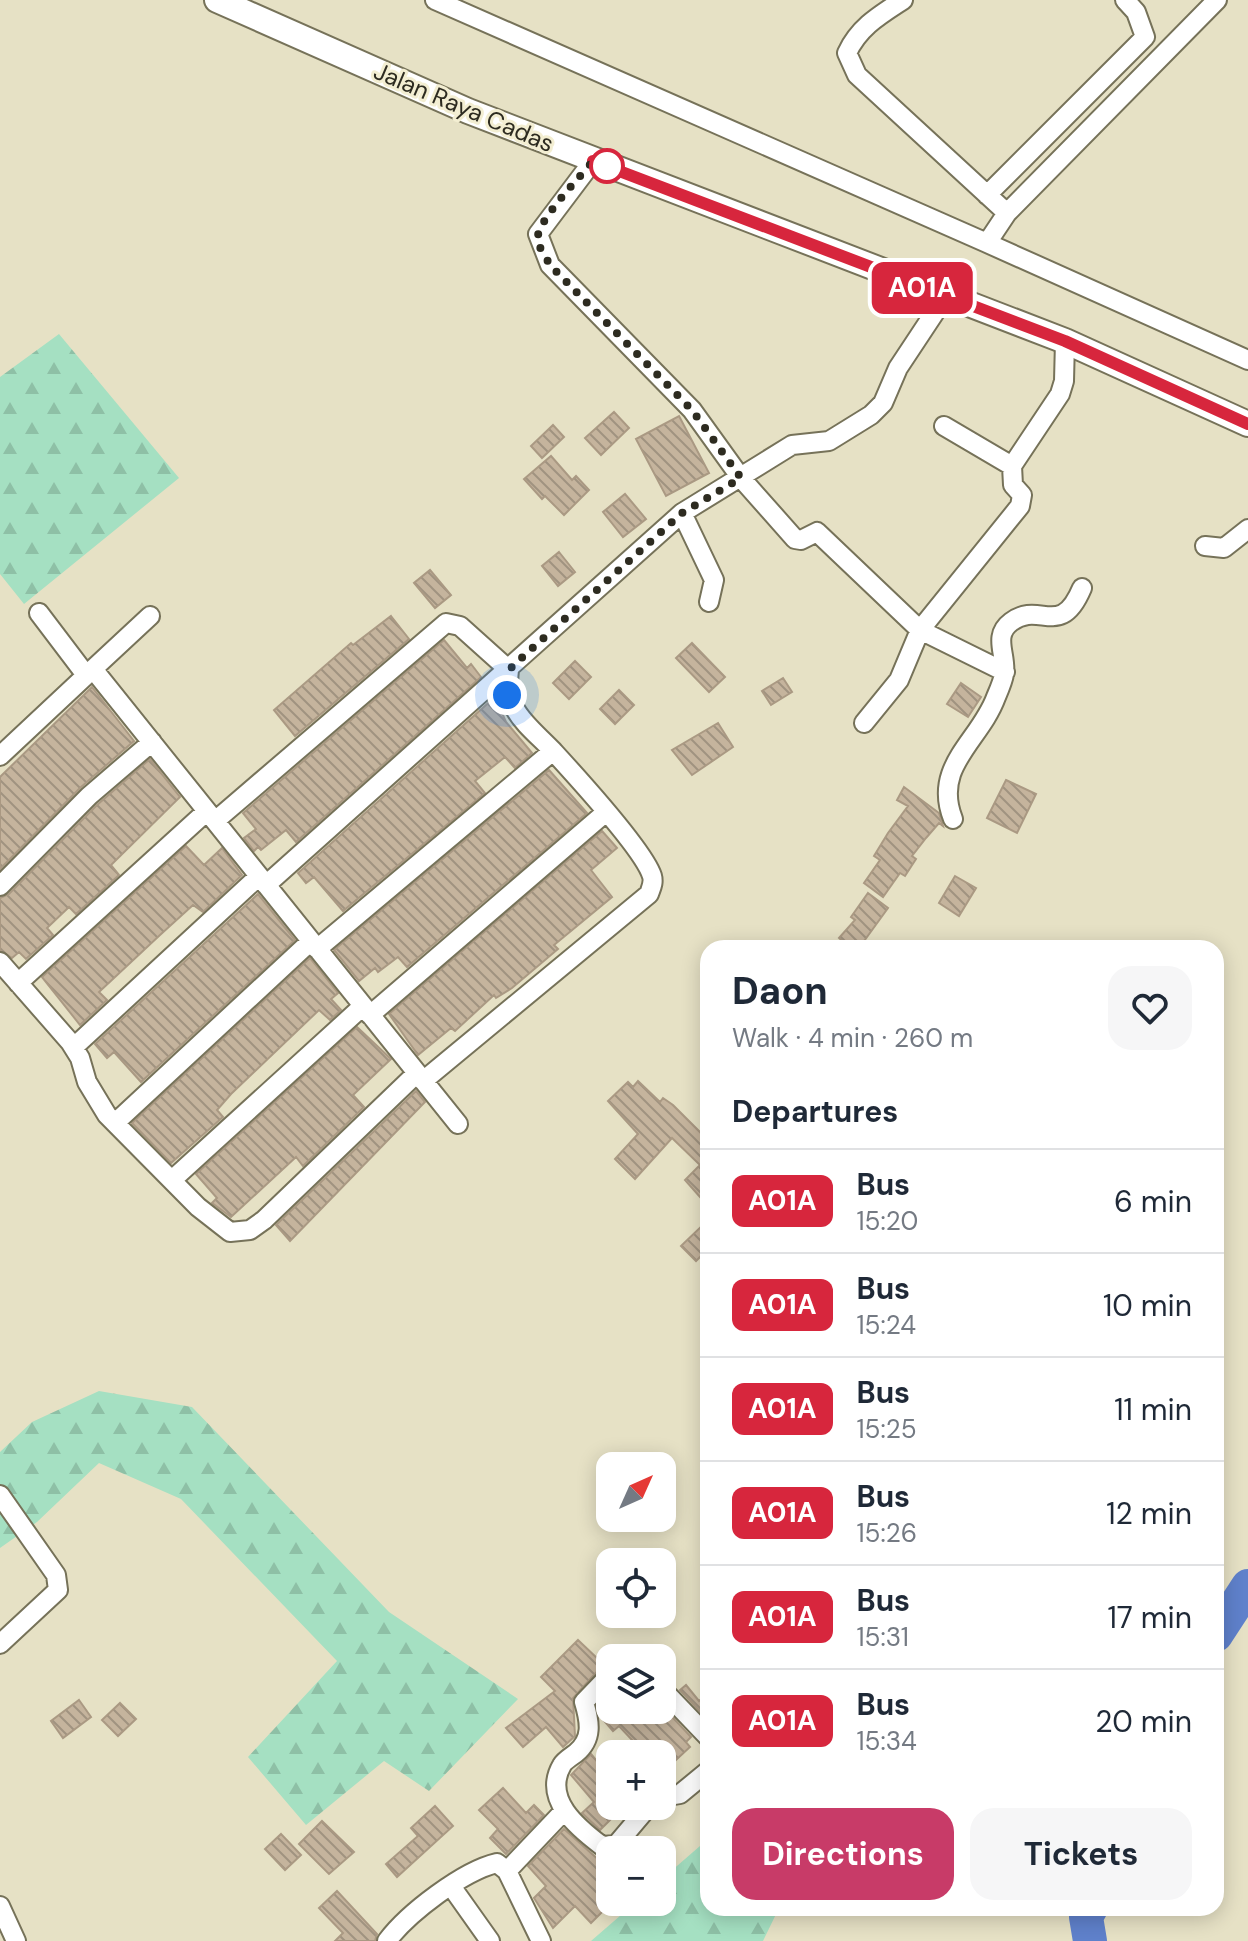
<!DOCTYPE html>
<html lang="en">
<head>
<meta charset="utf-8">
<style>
	:root { --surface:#fff; --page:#f6f6f7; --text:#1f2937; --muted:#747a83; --line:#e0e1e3; --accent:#c83b68 }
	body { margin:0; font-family:"DM Sans",sans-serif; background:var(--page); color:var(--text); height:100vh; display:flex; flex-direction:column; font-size:30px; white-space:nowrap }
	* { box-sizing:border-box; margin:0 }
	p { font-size:26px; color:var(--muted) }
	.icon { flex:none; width:44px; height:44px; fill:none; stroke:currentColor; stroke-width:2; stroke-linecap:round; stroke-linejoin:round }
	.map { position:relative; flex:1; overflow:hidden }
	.panel { position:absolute; left:700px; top:940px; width:524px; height:976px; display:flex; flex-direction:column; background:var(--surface); border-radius:24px; box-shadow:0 4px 20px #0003 }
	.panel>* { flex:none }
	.badge { padding:0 16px; border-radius:12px; font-size:28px; line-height:52px }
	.needle { width:52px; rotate:45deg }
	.tools { position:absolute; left:596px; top:1452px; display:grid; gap:16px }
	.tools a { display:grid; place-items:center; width:80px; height:80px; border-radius:16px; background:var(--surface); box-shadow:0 4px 20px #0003; font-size:40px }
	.you { position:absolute; width:40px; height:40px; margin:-20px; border:6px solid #fff; border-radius:50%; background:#1a73e8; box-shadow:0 0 0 12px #1a73e833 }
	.map>.badge { position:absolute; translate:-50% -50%; box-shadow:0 0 0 4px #fff }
	h2 { padding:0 32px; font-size:30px; line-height:72px }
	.round { display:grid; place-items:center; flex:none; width:84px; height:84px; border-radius:24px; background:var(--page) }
	.summary { display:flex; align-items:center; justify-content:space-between; height:136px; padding:0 32px }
	h1 { font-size:38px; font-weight:700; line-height:60px }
	.cta { display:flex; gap:16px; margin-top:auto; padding:16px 32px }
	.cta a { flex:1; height:92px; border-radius:24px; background:var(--accent); color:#fff; font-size:32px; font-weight:700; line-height:92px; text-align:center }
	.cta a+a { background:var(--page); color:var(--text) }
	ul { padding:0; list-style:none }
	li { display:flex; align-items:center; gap:24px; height:104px; padding:0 32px; border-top:2px solid var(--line) }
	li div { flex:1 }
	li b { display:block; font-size:30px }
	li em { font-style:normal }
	li .badge { min-width:88px; font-weight:700; text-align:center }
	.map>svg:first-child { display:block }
	.forest { fill:url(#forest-firs) }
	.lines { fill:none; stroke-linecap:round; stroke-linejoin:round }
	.river { stroke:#5f81cb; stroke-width:34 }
	.building { fill:url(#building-back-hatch); stroke:#aa9983; stroke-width:2 }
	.minor-casing { stroke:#767259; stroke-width:22 }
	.tertiary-casing { stroke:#767259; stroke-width:28 }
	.minor { stroke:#fff; stroke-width:18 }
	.tertiary { stroke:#fff; stroke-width:24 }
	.line-casing { stroke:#fff; stroke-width:18 }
	.line { stroke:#d7263d; stroke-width:12 }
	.walk { stroke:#2d2b20; stroke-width:8; stroke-dasharray:0 14.4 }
	.stop-dot { fill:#fff; stroke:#d7263d; stroke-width:4 }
	.labels { text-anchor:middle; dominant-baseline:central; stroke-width:6; stroke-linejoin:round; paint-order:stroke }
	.street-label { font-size:24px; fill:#2d2b20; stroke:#f3eed2 }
</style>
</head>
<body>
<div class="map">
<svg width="1248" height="1941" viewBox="0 0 1248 1941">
	<defs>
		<pattern id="forest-firs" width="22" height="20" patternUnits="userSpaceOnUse" patternTransform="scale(2)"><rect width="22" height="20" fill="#a5e0c2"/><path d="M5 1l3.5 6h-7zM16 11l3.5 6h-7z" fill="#8ec0a6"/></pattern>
		<pattern id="building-back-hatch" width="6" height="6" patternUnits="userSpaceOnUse" patternTransform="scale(2)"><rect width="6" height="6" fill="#c5b49d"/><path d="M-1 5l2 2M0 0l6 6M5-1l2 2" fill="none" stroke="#a09380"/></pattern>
	</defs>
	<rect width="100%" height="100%" fill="#e6e1c5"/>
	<path class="forest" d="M59 334 179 478 24 604 0 574V377Z
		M99 1391 192 1407 389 1612 518 1699 429 1791 384 1761 306 1825 248 1757 337 1661 181 1499 99 1463 37 1522 0 1548V1452L32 1422Z
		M708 1839V1908H779L763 1941H591L636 1902H662V1879Z"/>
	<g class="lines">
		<path class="river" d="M1216 1635 1248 1586
			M1090 1941 1086 1917 1091 1908"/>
	</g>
	<path class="building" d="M614 412 629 428 601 455 585 438Z
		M679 416 709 473 666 496 636 439Z
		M553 425 564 437 542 458 531 446Z
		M551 456 572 480 576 476 589 490 564 515 545 496 542 499 524 479Z
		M625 494 646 519 623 537 603 512Z
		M559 552 575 572 558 586 542 566Z
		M430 570 451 595 435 608 414 583Z
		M391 616 409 639 295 736 274 710 351 643 353 645Z
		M444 640 467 668 471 664 481 677 296 842 286 830 261 850 258 847 254 851 244 838 256 829 243 813Z
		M692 643 725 677 709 692 676 658Z
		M575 661 591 677 569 699 553 683Z
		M783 678 792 692 771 705 762 691Z
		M961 683 981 697 968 717 947 704Z
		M92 687 134 741 80 788 0 869V777Z
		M619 690 634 705 615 724 600 709Z
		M495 697 506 722 532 753 515 768 505 757 475 781 485 793 343 911 314 877 306 883 298 873Z
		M718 723 733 747 692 775 672 750Z
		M150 759 180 797 111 865 119 875 76 914 69 907 47 928 53 935 26 959 19 952 12 958 0 950V898L9 894 97 805Z
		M549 770 587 813 407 967 398 957 378 972 375 968 359 981 334 950Z
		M1006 780 1036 794 1017 833 987 818Z
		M904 787 939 813 943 826 939 823 926 838 912 856 916 859 905 876 900 873 883 897 864 883 880 860 874 856 888 833 908 806 897 800Z
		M602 831 617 848 591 870 612 897 554 945 558 949 512 988 496 998 494 995 455 1031 451 1028 418 1055 389 1014Z
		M186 846 204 865 222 848 242 875 203 912 193 905 160 935 99 992 107 1000 80 1025 42 977Z
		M955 876 976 888 959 916 939 903Z
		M868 893 888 908 859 948H850L839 938 855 920 851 917Z
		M258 894 295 940 141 1082 114 1052 107 1058 95 1044Z
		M310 958 338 993 331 999 341 1010 330 1020 319 1010 231 1094 217 1110 223 1117 171 1163 132 1123Z
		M357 1027 391 1059 353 1095 364 1107 303 1166 296 1157 231 1217 212 1203 217 1198 196 1174Z
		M638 1081 660 1102 663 1098 673 1105 708 1140V1206L685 1180 700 1165 672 1138 635 1179 615 1159 638 1134 608 1101 628 1082 633 1087Z
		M416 1091 425 1102 290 1241 276 1225Z
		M708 1220V1249L696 1261 681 1246Z
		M578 1640 599 1660 610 1649V1663L601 1667 573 1698 575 1736 563 1747 546 1727 523 1747 506 1728 555 1691 541 1677Z
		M686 1685 699 1701 708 1694V1720L680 1690Z
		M610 1692V1710H662V1706L691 1737 686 1742 690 1747 662 1773V1754H645L619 1726 613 1731 600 1716 597 1705Z
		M79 1700 91 1717 63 1738 51 1721Z
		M120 1703 136 1719 118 1736 102 1720Z
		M591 1754 610 1777V1806H624L600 1830 582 1813 594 1802 571 1775Z
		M503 1788 526 1813 534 1805 544 1815 506 1854 490 1838 498 1829 479 1810Z
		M435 1806 453 1826 397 1877 386 1864 418 1836 411 1828Z
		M322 1821 354 1852 329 1874 299 1844Z
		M564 1829 610 1870V1904L591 1923 575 1906 553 1928 534 1898 546 1886 528 1866Z
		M281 1834 301 1855 285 1870 265 1849Z
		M337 1891 377 1934 375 1941H335L343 1933 319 1908Z"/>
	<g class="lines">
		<g class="minor-casing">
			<path id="minor" d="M435 0 987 243 1007 213 1217 0
				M903 0C880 15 859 27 847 53L857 75 1007 213
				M593 161 538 234 550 265 692 410 741 478 795 539 801 540 817 532 920 630 1005 672
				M987 195 1145 37 1136 12 1125 0
				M987 243 1248 360
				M944 426 1012 466
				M682 513 714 580 709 602
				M1205 546 1224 548 1248 529
				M39 613 86 675
				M93 669 150 616
				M509 670C504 711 527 724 553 751
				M864 723 899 680 920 630 1020 506 1022 495 1013 485 1012 466 1060 394 1064 381 1065 341
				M0 756 93 669 458 1124
				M953 819C932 766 980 741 996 697 999 690 1003 681 1004 674 1007 655 992 636 1011 622 1040 600 1060 640 1082 588
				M215 821 446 623 460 626 509 670
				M266 885 682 513 792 445 829 441 871 415 883 403 898 368 945 297
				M0 886 89 796 152 742
				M317 949 553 751C575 775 644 850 652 876 654 883 651 888 649 894L423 1081
				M0 962 70 1042 80 1058 87 1082 107 1115 198 1207 230 1232 250 1230 264 1220 417 1073
				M18 983 207 811
				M370 1015 605 813
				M74 1047 259 876
				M115 1123 311 941
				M172 1180 363 1006
				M0 1495 56 1575 58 1590 0 1644
				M610 1675 584 1702C590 1722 593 1739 576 1753 572 1756 564 1761 562 1765 542 1799 578 1828 602 1846L616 1845 649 1806
				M662 1689 708 1737
				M662 1797 680 1794 708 1771
				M507 1871 563 1812
				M451 1886 490 1941
				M0 1906 16 1941
				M387 1941C408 1913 463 1871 497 1863L507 1871 541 1941"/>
		</g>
		<g class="tertiary-casing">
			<path id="tertiary" d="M217 0 468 111 1065 341 1248 424"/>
		</g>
		<use href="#minor" class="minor"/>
		<use href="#tertiary" class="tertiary"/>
	</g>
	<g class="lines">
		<g class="line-casing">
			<path id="line" d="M593 161 1065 341 1248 424"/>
		</g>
		<use href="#line" class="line"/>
		<path class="walk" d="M507 695 509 670 516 663 682 513 741 478 692 410 550 265C546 257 536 245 538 235 542 216 580 177 593 161L607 166"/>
	</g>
	<circle class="stop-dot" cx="607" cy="166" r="16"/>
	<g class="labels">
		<g class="street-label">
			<text transform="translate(464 107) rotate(23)">Jalan Raya Cadas</text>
		</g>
	</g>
</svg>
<div class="tools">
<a><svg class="needle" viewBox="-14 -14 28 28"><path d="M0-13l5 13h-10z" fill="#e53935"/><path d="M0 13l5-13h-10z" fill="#747a83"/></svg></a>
<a><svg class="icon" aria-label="locate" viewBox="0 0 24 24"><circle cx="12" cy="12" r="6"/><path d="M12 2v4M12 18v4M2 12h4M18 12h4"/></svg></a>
<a><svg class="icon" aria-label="layers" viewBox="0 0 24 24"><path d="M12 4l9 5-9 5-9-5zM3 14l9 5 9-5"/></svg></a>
<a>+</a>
<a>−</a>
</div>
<div class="you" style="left:507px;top:695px"></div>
<b class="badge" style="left:922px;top:288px;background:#d7263d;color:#fff">A01A</b>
<section class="panel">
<div class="summary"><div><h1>Daon</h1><p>Walk · 4 min · 260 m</p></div><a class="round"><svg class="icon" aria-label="heart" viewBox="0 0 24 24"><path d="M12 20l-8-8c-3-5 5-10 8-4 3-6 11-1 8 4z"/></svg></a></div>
<h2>Departures</h2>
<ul>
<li><span class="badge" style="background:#d7263d;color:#fff">A01A</span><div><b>Bus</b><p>15:20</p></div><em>6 min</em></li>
<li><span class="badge" style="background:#d7263d;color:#fff">A01A</span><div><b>Bus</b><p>15:24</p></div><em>10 min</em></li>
<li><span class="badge" style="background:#d7263d;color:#fff">A01A</span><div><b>Bus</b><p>15:25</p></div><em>11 min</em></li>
<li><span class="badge" style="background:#d7263d;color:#fff">A01A</span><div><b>Bus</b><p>15:26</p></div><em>12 min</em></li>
<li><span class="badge" style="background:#d7263d;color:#fff">A01A</span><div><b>Bus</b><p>15:31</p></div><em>17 min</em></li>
<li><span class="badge" style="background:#d7263d;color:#fff">A01A</span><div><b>Bus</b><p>15:34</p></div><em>20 min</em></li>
</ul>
<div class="cta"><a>Directions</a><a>Tickets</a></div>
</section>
</div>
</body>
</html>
